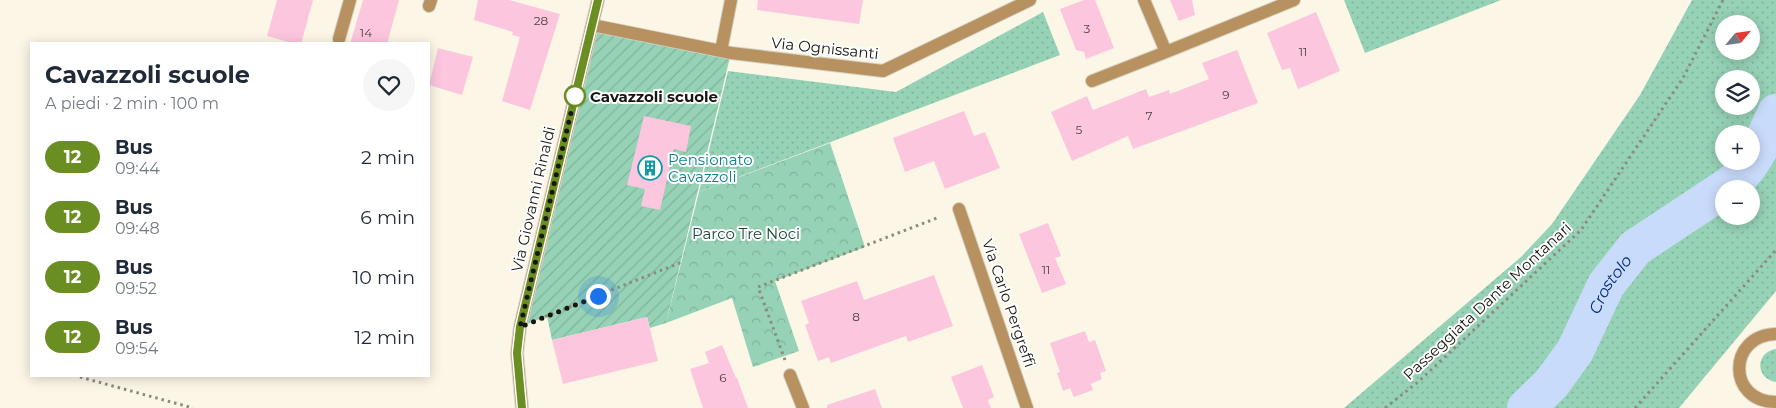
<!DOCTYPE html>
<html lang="it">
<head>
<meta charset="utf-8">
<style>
	:root { --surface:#fff; --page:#f6f6f7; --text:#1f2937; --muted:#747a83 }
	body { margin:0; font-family:Montserrat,sans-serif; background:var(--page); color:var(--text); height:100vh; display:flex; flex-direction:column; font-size:19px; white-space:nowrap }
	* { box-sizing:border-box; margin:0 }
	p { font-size:16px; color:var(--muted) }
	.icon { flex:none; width:28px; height:28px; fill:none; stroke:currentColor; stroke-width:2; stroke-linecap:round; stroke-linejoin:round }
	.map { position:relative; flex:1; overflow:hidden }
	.drawer { position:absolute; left:30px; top:42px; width:400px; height:335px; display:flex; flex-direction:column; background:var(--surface); border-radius:0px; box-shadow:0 2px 12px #0003 }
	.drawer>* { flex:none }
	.badge { padding:0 10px; border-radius:16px; font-size:18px; line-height:32px }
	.needle { width:32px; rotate:61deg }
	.fabs { position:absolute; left:1715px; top:15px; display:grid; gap:10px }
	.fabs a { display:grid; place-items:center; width:45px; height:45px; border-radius:50%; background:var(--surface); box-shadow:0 2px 12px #0003; font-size:25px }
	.you { position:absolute; width:25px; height:25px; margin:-12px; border:4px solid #fff; border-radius:50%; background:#1a73e8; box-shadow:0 0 0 8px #1a73e833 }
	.map>.badge { position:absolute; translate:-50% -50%; box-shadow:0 0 0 2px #fff }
	.round { display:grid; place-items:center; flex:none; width:52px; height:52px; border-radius:26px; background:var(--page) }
	.summary { display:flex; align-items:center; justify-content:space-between; height:85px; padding:0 15px }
	h1 { font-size:24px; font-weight:700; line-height:38px }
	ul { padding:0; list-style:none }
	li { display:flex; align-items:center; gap:15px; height:60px; padding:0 15px }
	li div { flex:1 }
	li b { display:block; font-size:19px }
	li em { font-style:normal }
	li .badge { min-width:55px; font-weight:700; text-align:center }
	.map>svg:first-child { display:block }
	.grass { fill:url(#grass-dots); fill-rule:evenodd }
	.park { fill:url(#park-crowns) }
	.garden { fill:url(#garden-furrows) }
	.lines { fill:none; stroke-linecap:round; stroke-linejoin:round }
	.river { stroke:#c9dbfa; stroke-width:38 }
	.building { fill:#fdc6df }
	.minor-casing { stroke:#d6d2c3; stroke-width:14 }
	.path { stroke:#8d8a7e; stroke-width:3; stroke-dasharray:2.5 4; stroke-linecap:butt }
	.minor { stroke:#b79160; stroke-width:12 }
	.line-casing { stroke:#fff; stroke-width:11 }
	.line { stroke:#6b8e23; stroke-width:8 }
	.walk { stroke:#16150f; stroke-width:5; stroke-dasharray:0 9 }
	.stop-dot { fill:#fff; stroke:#6b8e23; stroke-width:2.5 }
	.labels { text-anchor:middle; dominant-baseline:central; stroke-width:4; stroke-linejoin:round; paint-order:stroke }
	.number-label { font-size:12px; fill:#504143 }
	.street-label { font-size:15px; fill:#16150f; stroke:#fff }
	.stop-label { font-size:15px; font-weight:bold; fill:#16150f; stroke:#fff; text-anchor:start }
	.culture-label { font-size:15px; fill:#0d838f; stroke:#fff; text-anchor:start }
	.park-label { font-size:15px; fill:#1c4a38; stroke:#fff }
	.water-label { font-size:16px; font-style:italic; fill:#00297c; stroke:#fff }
</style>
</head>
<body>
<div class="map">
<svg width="1776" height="408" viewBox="0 0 1776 408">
	<defs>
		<pattern id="grass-dots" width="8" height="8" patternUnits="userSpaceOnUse" patternTransform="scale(1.25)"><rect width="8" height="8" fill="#96d2b6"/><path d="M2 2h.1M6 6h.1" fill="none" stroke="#81b39b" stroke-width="1.8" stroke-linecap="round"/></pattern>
		<pattern id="park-crowns" width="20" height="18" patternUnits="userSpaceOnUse" patternTransform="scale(1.25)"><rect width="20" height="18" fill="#96d2b6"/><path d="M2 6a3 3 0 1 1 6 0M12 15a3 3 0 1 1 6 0" fill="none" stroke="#81b39b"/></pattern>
		<pattern id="garden-furrows" width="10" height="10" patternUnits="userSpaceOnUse" patternTransform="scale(1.25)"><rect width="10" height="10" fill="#96d2b6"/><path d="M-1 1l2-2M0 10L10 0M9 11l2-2" fill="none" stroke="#81b39b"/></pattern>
	</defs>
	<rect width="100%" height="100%" fill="#fbf6e5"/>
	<path class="grass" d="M1344 0H1501L1365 53Z
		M1692 0H1776V291L1679 408H1344L1521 257 1552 224 1640 95ZM1724 24H1751V51H1724ZM1724 79H1751V106H1724ZM1724 134H1751V161H1724ZM1724 189H1751V216H1724Z
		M1043 12 1060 55 699 192 728 71 896 92Z
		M1776 349V382C1755 379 1755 352 1776 349Z"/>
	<path class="park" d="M830 143 865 247 775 281 799 351 753 367 732 298 666 323 699 192Z"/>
	<path class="garden" d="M592 25 731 53 666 323 650 328 647 317 552 340 547 316 520 327Z"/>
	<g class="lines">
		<g class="river">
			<path d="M1725 189C1751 171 1764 141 1776 113"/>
			<path id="s1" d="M1526 408 1551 384 1575 351 1606 285 1635 248 1724 189"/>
		</g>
	</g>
	<path class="building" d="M277 0H313L301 44H296L267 36Z
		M363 0H399L387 44H350Z
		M478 0H509L560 14 530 110 502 101 520 37 512 35 513 32 474 20Z
		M758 0H863L859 24 757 10Z
		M1084 0H1095L1114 48 1086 59 1084 52 1076 50 1060 9Z
		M1170 0H1192L1195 15 1179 21Z
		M1316 12 1340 71 1298 89 1290 68 1282 70 1267 33Z
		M438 48 473 57 462 95 429 85Z
		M1237 50 1258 103 1133 149 1128 136 1072 161 1051 112 1087 96 1093 110 1146 89 1149 97 1169 90 1170 94 1209 79 1202 63Z
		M964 111 974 136 985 132 1000 168 945 189 934 161 905 172 893 138Z
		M644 116 691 126 686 152 674 149 660 210 641 206 645 189 627 185Z
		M1048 223 1061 256 1055 258 1066 284 1042 293 1019 234Z
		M934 275 953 326 908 342 906 336 831 363 829 357 818 361 805 325 809 323 801 301 857 281 864 300Z
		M647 317 658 361 563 384 552 340Z
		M1085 331 1089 342 1095 340 1106 371 1100 373 1102 379 1091 384 1093 390 1074 397 1070 388 1063 391 1057 373 1060 372 1050 343Z
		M722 345 736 378H737L748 408H703L690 369 709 363 705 352Z
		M982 365 994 397 988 400 991 408H963L951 377Z
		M875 389 882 408H827V405Z"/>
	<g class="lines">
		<g class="minor-casing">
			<path id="minor" d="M1144 0 1166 52 1294 0
				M429 6 431 0
				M592 25 731 53 883 71 1030 0
				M339 39 350 0
				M721 51 731 0
				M1092 81 1166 52
				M959 209 1027 408
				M1776 334C1727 335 1727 402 1776 402
				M790 375 803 408
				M522 408 517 353 520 327 598 0"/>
		</g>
		<path class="path" d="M539 319 682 262
			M785 360 758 287 937 218
			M80 377 193 408
			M1385 408 1418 382 1581 230 1683 78 1723 0
			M1635 408 1776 250"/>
		<use href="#minor" class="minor"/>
	</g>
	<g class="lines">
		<g class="line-casing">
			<path id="line" d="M522 408 517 353 520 327 598 0"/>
		</g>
		<use href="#line" class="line"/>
		<path class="walk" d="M575 96 520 327 598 296"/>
	</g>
	<defs>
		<g id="building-ring" transform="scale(1.25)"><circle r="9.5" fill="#fff" stroke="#0f9aa8" stroke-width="1.5"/><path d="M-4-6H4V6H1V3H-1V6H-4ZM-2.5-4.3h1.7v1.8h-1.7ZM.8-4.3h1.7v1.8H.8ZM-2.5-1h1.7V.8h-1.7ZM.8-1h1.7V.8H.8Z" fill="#0f9aa8"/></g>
	</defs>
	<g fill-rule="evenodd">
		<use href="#building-ring" x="650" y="168"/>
	</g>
	<circle class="stop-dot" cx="575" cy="96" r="10"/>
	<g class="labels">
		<g class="number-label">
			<text x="541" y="20">28</text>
			<text x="1087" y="28">3</text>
			<text x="366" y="32">14</text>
			<text x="1303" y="51">11</text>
			<text x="1226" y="94">9</text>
			<text x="1149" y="115">7</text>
			<text x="1079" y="129">5</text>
			<text x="1046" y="269">11</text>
			<text x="856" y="316">8</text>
			<text x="723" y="377">6</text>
		</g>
		<g class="street-label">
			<text transform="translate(825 48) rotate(6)">Via Ognissanti</text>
			<text transform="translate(533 199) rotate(-77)">Via Giovanni Rinaldi</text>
			<text transform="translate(1487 301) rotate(-43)">Passeggiata Dante Montanari</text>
			<text transform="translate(1009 303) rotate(71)">Via Carlo Pergreffi</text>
		</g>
		<g class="stop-label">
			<text x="590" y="96">Cavazzoli scuole</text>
		</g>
		<g class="culture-label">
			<text x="668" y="159">Pensionato<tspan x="668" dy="17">Cavazzoli</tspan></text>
		</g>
		<g class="park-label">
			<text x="746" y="233">Parco Tre Noci</text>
		</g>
		<g class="water-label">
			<text stroke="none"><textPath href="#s1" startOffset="151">Crostolo</textPath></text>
		</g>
	</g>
</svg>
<div class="fabs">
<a><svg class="needle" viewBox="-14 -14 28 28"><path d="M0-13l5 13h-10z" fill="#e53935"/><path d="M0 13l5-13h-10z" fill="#747a83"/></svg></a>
<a><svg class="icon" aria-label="layers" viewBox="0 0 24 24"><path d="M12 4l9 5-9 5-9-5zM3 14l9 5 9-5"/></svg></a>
<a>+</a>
<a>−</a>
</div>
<div class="you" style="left:598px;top:296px"></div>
<section class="drawer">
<div class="summary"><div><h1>Cavazzoli scuole</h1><p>A piedi · 2 min · 100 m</p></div><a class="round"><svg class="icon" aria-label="heart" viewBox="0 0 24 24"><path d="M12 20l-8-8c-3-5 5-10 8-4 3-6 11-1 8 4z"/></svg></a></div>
<ul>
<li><span class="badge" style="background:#6b8e23;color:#fff">12</span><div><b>Bus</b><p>09:44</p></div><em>2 min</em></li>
<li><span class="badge" style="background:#6b8e23;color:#fff">12</span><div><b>Bus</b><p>09:48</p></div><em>6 min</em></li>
<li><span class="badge" style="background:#6b8e23;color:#fff">12</span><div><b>Bus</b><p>09:52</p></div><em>10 min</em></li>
<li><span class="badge" style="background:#6b8e23;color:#fff">12</span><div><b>Bus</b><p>09:54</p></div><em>12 min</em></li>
</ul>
</section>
</div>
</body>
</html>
